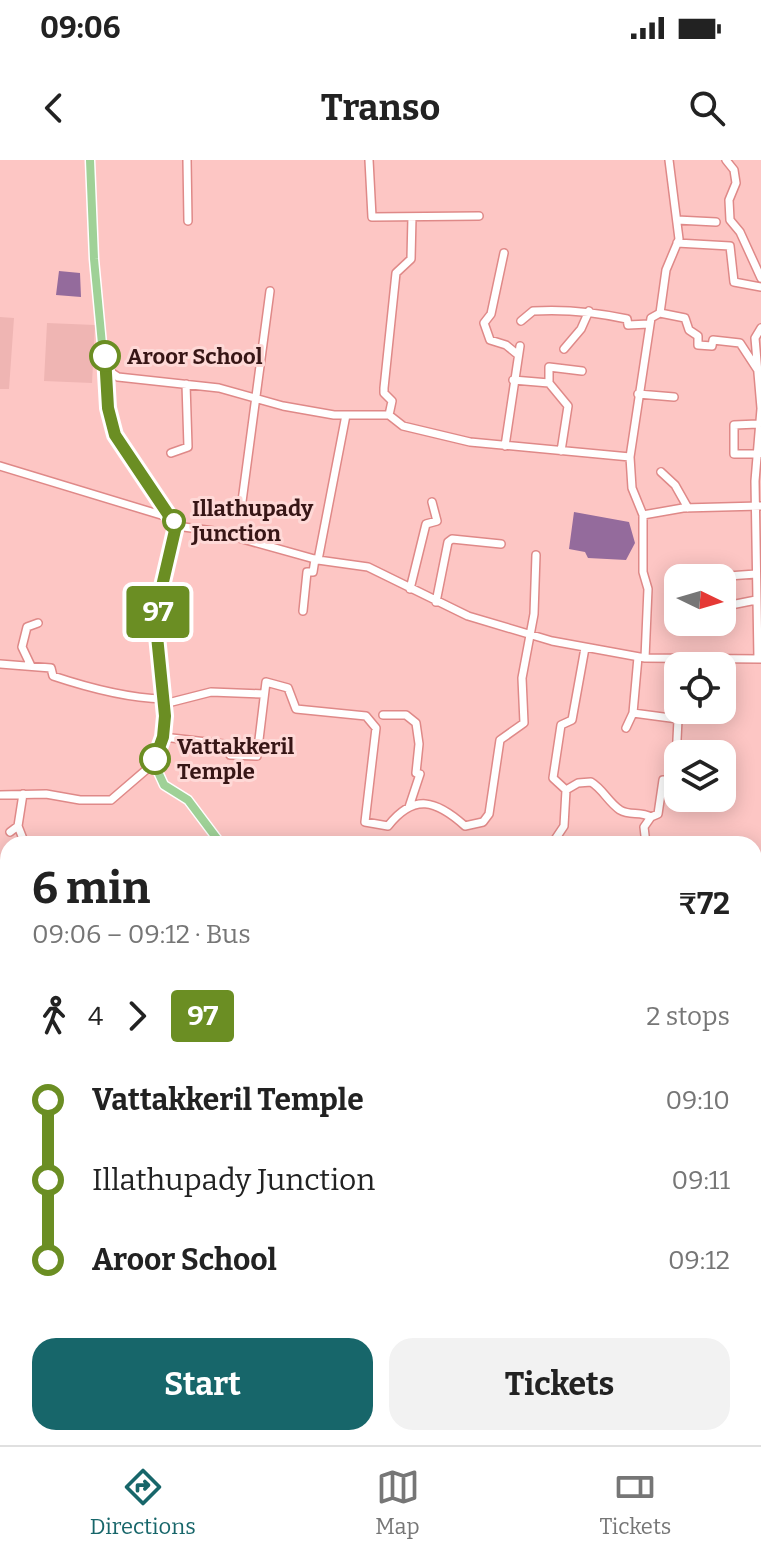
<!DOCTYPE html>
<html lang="en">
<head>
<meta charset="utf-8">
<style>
	:root { --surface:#fff; --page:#f2f2f2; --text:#222; --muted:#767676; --line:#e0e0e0; --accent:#17666a }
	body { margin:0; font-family:Bitter,serif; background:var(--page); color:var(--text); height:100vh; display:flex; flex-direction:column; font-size:30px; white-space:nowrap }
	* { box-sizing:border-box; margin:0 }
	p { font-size:26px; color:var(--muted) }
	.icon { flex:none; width:44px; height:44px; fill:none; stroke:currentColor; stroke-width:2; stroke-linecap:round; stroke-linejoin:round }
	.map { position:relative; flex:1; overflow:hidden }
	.sheet { position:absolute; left:0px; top:676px; width:762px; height:610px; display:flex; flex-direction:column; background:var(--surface); border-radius:24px 24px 0 0; box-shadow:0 4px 20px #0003 }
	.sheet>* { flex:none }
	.badge { padding:0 16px; border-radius:6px; font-size:28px; line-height:52px }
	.needle { width:52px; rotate:95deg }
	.tools { position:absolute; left:664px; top:404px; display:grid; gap:16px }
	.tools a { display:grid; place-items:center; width:72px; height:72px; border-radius:16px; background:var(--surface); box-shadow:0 4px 20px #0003; font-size:40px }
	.map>.badge { position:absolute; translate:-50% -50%; box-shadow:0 0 0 4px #fff }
	.legs { display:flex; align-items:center; gap:12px; height:88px; padding:0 32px; font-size:26px }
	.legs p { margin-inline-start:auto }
	.head { display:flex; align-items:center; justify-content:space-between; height:136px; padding:0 32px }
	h1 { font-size:44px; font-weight:700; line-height:60px }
	.cta { display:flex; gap:16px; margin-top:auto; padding:16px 32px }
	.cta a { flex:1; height:92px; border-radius:24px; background:var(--accent); color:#fff; font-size:32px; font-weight:700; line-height:92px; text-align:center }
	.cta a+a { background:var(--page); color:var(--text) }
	ul { padding:0 32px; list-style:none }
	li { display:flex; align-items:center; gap:28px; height:80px; font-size:30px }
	li i { display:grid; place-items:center; width:12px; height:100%; margin:0 10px; background:currentColor }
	li i::after { content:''; width:20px; height:20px; margin:-10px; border:6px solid; border-radius:50%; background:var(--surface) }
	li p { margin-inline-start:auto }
	li:first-child i { background:linear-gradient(#0000 50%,currentColor 0) }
	li:last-child i { background:linear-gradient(currentColor 50%,#0000 0) }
	.status { display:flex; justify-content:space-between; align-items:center; height:56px; padding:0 40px; background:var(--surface); direction:ltr }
	.status svg { height:22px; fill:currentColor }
	header { display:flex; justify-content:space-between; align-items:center; height:104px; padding:0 32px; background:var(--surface); font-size:36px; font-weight:700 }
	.dock { display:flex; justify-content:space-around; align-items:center; height:112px; border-top:2px solid var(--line); background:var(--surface); font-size:22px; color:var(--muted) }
	.dock a { display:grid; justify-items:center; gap:4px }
	.dock .selected { color:var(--accent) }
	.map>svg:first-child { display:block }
	.built { fill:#efb5b3 }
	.water { fill:#946b9c }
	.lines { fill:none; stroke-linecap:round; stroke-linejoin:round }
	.minor-casing { stroke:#df8988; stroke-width:10 }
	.major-casing { stroke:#fff; stroke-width:11 }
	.minor { stroke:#fff; stroke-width:7 }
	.major { stroke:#9fd197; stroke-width:8 }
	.line-1-casing { stroke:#fff; stroke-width:18 }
	.line-1 { stroke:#6b8e23; stroke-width:12 }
	.stop-1-dot { fill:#fff; stroke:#6b8e23; stroke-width:4 }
	.labels { text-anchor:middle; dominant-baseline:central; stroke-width:6; stroke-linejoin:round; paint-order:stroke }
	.stop-label { font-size:22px; font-weight:bold; fill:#371616; stroke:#fed9d7; text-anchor:start }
</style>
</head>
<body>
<div class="status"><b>09:06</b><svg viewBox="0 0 49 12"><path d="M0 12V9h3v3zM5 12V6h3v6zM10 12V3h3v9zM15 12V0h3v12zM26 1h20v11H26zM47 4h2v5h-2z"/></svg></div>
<header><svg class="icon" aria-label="back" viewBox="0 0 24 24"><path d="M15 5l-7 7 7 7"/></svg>Transo<svg class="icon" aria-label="search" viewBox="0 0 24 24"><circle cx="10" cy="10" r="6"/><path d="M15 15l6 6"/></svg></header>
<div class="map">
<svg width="761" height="1285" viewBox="0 0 761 1285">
	<rect width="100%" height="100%" fill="#fdc6c4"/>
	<path class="built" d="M0 157 14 158 9 229H0Z
		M47 163 95 165 92 223 44 221Z"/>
	<path class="water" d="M59 111 80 113 81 137 56 135Z
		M574 352 629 362 635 383 626 400 588 398 585 392 569 389Z
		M0 1119 8 1122V1278H519L532 1285H0Z"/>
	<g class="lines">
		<g class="minor-casing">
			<path id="minor" d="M187 0 188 61
				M369 0 372 57 479 56
				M726 0 734 10 736 23 729 40 730 60 740 72 761 118
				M677 60 716 62
				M677 83 730 86 734 122 761 127
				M504 93 491 154 484 163 490 180 506 185 517 194
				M660 153 685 158 689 170 698 176V185L712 186 713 180 740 183 757 209
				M521 161 533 151C565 149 595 152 627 159L628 165 649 164
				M761 168 755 178 761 248
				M564 189 581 169 589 151
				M106 209 118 217 219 228 283 246 334 255H389L403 266 470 282 630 297
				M513 220 549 223V207L582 211
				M549 223 568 246 561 291
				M638 234 674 237
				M389 255 392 241 384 233V228L396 113 411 99 412 57
				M758 264 734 265V294H759
				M505 286 520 186
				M171 293 188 287 186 224
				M0 306 171 358
				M661 312 675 325 688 348
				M241 349 270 131
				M643 355 683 348 760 346
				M176 366 214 371 318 400 368 407 468 456 552 481 645 498 761 499
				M318 400 346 255
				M728 416 756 414
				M410 429 426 364 437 361 432 342
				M436 442 448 382 452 379 501 384
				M731 445 756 440
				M303 451 307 412H313L315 399
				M638 497 633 553 678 559 675 621
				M645 498 648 429 643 412V355L632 328 630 297 651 158 660 153 666 110 679 79 669 0
				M758 499 755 321 761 249
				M0 504 51 508 53 516C89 528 126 538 163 539
				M31 506 22 487 27 467 38 463
				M164 544 211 532 264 534
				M383 555H406L416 563 419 584 416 613 420 614 409 647
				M678 559 708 557
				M626 568 633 553
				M163 577 224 584 230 595 257 596 266 522 288 528 296 549 366 556 376 568 365 662 388 666C414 633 436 640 465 666L483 662 489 654 500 580 524 563 522 518 534 454 536 395
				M566 630 578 623 591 622C603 629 608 642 620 650 630 656 640 651 651 657L644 667 646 684
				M0 635 46 634 80 640H111L154 603
				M651 657 658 654 663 620 678 621
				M18 666 25 684
				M10 672 18 666 23 634
				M552 684 564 666 566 630 553 618 561 565 572 560 585 488
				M754 763 757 751
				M754 885 761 884
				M754 918 761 919
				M0 967H8
				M0 1058 8 1061
				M754 1170 761 1173
				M581 1278 582 1279
				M679 1278 680 1285"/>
		</g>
		<g class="major-casing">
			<path id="major" d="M90 0 94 99 108 248 115 275 176 366 159 439 157 476 165 556 163 577 154 603 164 625 188 640 221 684
				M201 1285 203 1278"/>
		</g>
		<use href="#minor" class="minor"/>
		<use href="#major" class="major"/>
	</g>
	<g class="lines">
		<g class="line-1-casing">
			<path id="line-1" d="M105 196 108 248 115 275 176 366 159 439 157 476 165 556 163 577 155 599"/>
		</g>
		<use href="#line-1" class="line-1"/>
	</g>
	<g class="stop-1-dot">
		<circle cx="105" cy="196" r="14"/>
		<circle cx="174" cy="361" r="10"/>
		<circle cx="155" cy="599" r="14"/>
	</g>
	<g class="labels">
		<g class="stop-label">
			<text x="127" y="196">Aroor School</text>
			<text x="192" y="348">Illathupady<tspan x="192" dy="25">Junction</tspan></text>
			<text x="177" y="586">Vattakkeril<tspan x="177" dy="25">Temple</tspan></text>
		</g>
	</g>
</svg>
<div class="tools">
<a><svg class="needle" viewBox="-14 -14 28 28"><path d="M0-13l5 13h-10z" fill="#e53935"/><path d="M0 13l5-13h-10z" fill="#767676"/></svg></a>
<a><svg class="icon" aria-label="locate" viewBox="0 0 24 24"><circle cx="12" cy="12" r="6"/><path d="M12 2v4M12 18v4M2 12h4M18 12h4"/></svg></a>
<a><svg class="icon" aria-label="layers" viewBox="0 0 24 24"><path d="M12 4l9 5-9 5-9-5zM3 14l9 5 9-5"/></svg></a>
</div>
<b class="badge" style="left:158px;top:452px;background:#6b8e23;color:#fff">97</b>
<section class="sheet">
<div class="head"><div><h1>6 min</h1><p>09:06 – 09:12 · Bus</p></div><b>₹72</b></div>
<div class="legs"><svg class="icon" aria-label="walk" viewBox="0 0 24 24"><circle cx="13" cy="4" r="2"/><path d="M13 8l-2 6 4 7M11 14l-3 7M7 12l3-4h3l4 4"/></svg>4<svg class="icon" aria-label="forward" viewBox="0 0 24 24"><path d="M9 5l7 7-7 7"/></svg><b class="badge" style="background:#6b8e23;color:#fff">97</b><p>2 stops</p></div>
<ul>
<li><i style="color:#6b8e23"></i><b>Vattakkeril Temple</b><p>09:10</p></li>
<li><i style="color:#6b8e23"></i><span>Illathupady Junction</span><p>09:11</p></li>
<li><i style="color:#6b8e23"></i><b>Aroor School</b><p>09:12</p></li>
</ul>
<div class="cta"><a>Start</a><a>Tickets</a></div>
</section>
</div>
<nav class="dock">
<a class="selected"><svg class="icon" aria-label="directions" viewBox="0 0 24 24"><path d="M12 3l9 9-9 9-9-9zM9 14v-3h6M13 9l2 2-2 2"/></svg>Directions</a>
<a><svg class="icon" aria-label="map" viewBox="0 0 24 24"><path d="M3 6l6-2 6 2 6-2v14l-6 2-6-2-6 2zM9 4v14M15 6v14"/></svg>Map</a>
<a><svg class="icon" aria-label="tickets" viewBox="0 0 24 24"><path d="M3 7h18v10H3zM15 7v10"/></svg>Tickets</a>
</nav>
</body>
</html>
